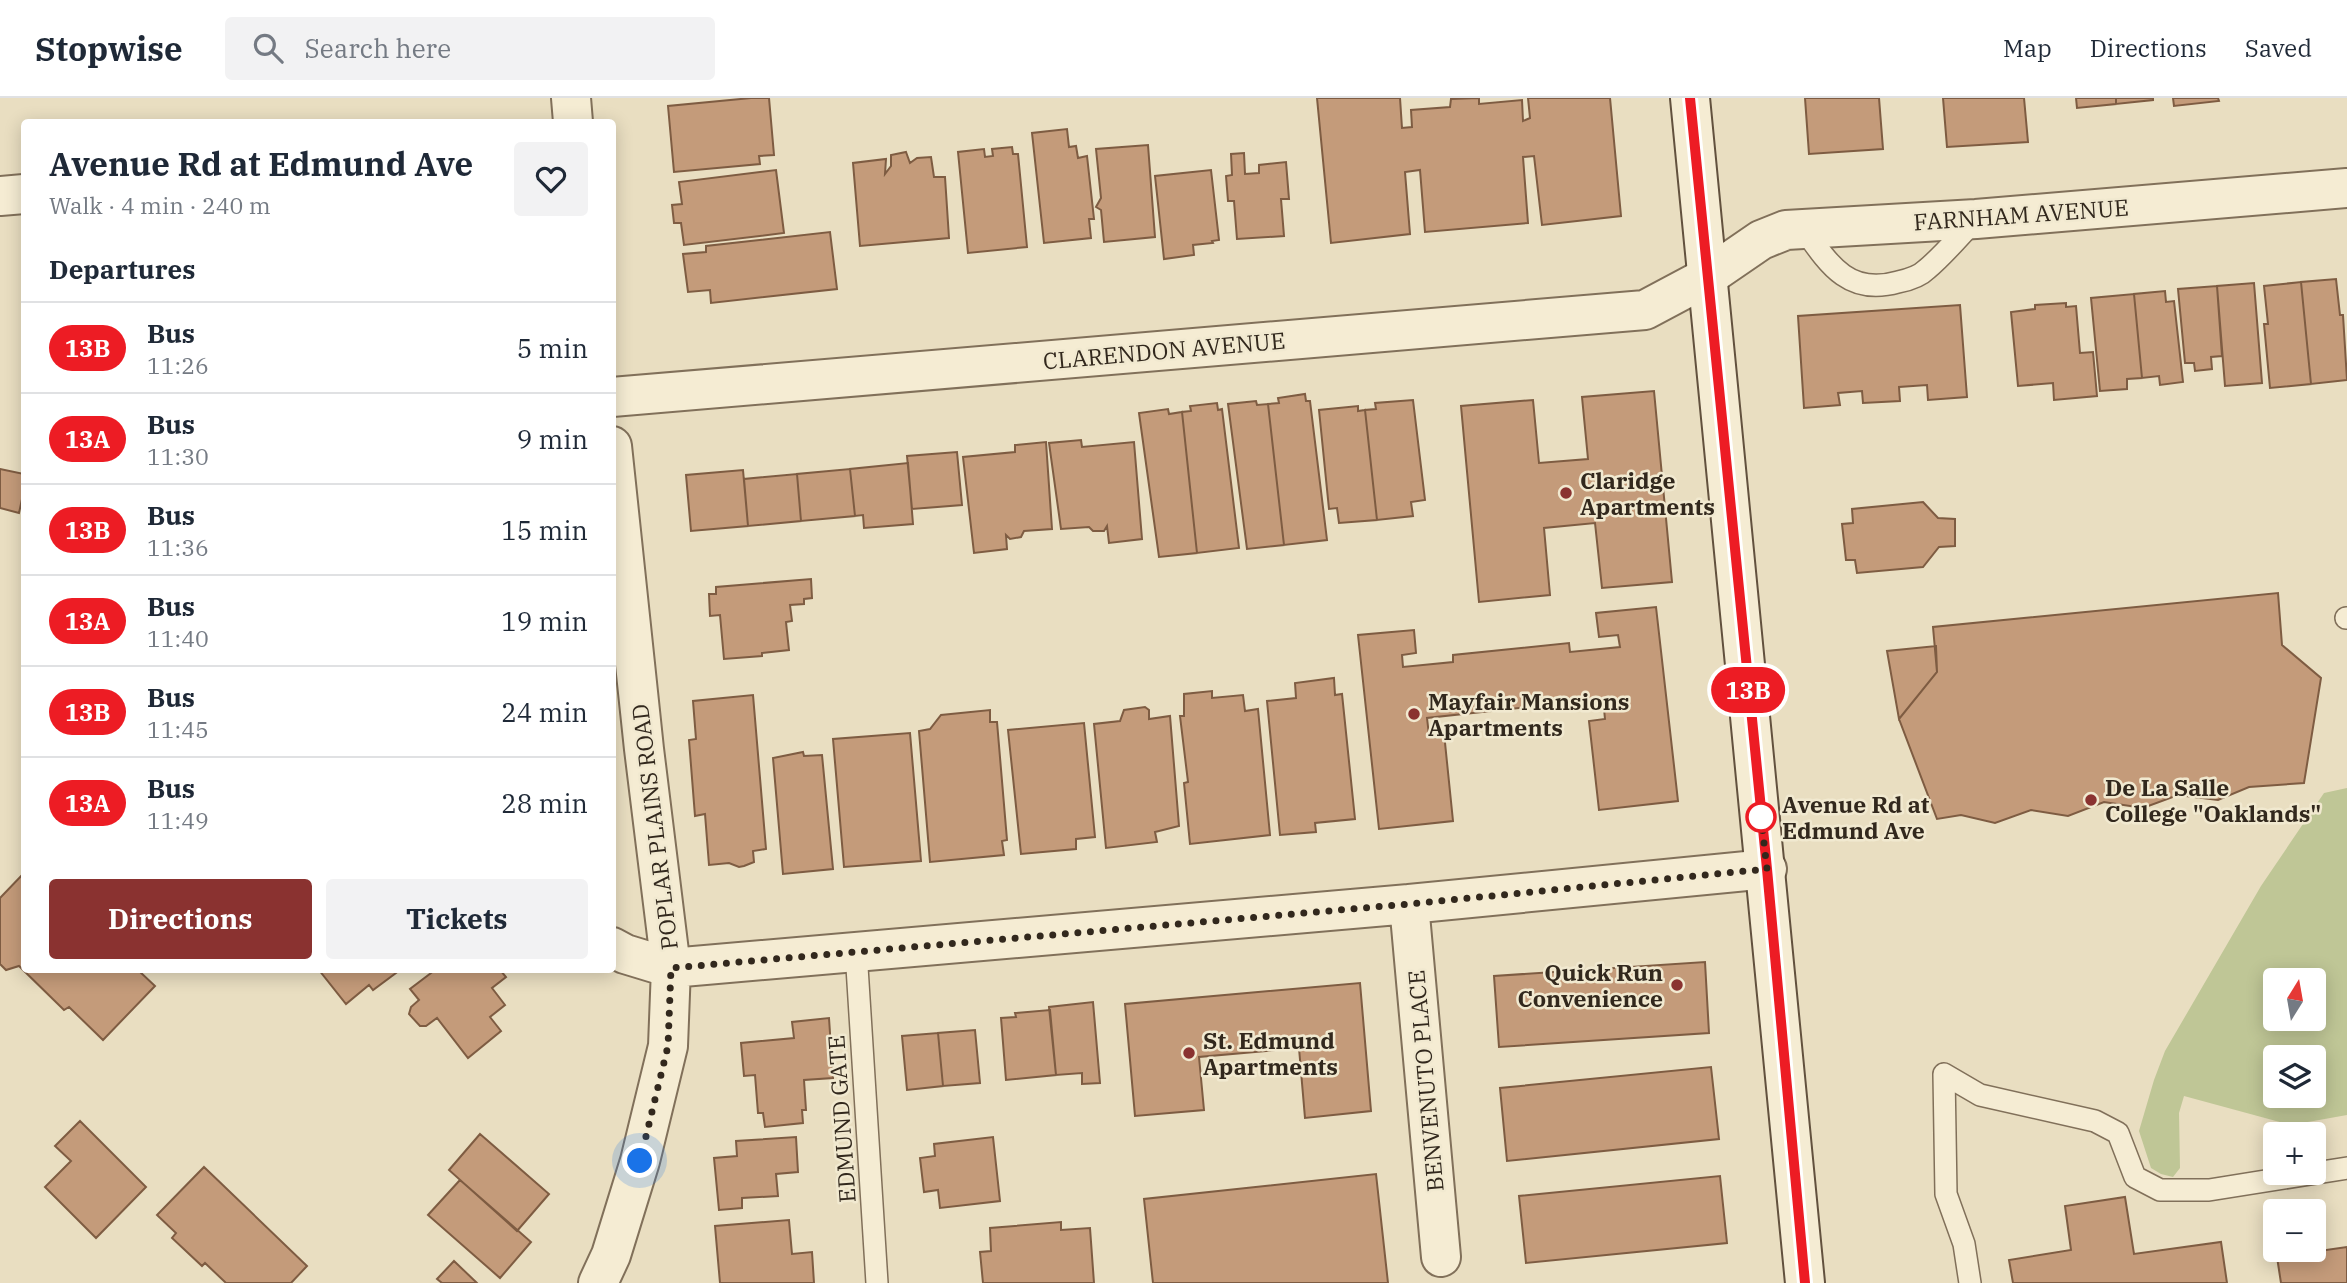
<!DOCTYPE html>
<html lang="en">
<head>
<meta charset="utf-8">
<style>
	:root { --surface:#fff; --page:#f2f2f3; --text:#1f2937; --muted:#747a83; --line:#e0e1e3; --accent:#8a3230 }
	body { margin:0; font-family:"IBM Plex Serif",serif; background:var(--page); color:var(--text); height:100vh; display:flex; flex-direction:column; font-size:26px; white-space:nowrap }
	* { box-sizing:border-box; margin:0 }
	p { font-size:23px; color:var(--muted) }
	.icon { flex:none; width:38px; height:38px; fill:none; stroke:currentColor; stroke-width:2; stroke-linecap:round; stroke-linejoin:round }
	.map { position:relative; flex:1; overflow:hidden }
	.sheet { position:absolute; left:21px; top:21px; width:595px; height:854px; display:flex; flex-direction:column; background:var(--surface); border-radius:7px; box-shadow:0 4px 18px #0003 }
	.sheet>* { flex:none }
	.badge { padding:0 14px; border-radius:23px; font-size:24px; line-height:46px }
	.needle { width:46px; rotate:11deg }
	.controls { position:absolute; left:2263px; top:870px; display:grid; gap:14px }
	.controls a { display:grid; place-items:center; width:63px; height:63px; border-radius:7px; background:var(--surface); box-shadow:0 4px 18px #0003; font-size:35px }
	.you { position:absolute; width:35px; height:35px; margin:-18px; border:5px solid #fff; border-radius:50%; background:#1a73e8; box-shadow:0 0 0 10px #1a73e833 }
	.map>.badge { position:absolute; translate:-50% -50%; box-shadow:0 0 0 4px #fff }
	h2 { padding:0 28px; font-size:26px; line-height:63px }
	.round { display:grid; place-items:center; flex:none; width:74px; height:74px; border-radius:7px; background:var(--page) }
	.summary { display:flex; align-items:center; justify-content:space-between; height:119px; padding:0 28px }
	h1 { font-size:33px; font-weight:800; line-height:52px }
	.cta { display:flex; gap:14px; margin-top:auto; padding:14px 28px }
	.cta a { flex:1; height:80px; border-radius:7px; background:var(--accent); color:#fff; font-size:28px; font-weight:800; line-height:80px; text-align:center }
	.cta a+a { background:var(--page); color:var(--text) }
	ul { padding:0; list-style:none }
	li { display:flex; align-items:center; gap:21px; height:91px; padding:0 28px; border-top:2px solid var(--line) }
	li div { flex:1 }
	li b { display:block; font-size:26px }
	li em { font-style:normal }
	li .badge { min-width:77px; font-weight:700; text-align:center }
	header { display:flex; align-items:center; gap:42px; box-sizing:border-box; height:98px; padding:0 35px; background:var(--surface); border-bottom:2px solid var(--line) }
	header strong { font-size:33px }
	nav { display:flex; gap:38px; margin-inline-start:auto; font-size:24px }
	.search { width:490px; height:63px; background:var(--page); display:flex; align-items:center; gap:18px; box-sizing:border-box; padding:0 24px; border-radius:7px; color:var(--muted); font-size:26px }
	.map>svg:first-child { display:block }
	.green { fill:#bfc696; fill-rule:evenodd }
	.building { fill:#c49b7a; stroke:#7e5c42; stroke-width:2 }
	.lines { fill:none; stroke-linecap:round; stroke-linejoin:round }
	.service-casing { stroke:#81705a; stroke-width:24 }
	.minor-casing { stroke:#81705a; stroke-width:42 }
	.secondary-casing { stroke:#62513e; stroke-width:42 }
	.service { stroke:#f5ecd3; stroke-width:21 }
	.minor { stroke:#f5ecd3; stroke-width:38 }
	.secondary { stroke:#f5ecd3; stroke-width:38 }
	.line-casing { stroke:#fff; stroke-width:16 }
	.line { stroke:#ed1c24; stroke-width:10 }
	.walk { stroke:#32281d; stroke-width:7; stroke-dasharray:0 12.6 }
	.poi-dot { fill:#8a3230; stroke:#f1e9d0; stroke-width:2.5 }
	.stop-dot { fill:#fff; stroke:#ed1c24; stroke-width:3.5 }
	.labels { text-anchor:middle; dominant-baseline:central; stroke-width:5; stroke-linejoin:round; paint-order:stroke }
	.street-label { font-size:23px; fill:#32281d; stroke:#f1e9d0 }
	.poi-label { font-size:23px; font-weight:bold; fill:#32281d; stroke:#f1e9d0; text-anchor:start }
	.stop-label { font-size:23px; font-weight:bold; fill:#32281d; stroke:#f1e9d0; text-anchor:start }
</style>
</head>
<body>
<header>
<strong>Stopwise</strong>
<div class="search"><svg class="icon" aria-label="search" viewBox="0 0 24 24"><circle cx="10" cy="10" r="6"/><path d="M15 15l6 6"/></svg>Search here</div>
<nav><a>Map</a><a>Directions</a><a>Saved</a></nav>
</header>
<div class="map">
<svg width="2347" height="1185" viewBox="0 0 2347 1185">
	<rect width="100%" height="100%" fill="#e9dec1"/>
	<path class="green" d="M2347 690V1017L2291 1027 2184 998 2179 1015 2180 1070 2173 1079 2161 1076 2151 1070 2139 1033 2154 982 2165 953 2261 788 2324 695ZM2275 882H2314V920H2275ZM2275 959H2314V998H2275Z"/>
	<path class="building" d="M751 0H769L774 57 759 58 760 66 674 74 668 8Z
		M1317 0H1400L1402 30 1412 29 1411 12 1450 9 1451 1 1479 0V6L1522 2 1523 23 1530 20 1528 0H1610L1621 118 1542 127 1534 58 1523 59 1528 125 1425 134 1420 72 1405 74 1410 136 1331 145Z
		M1805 0H1879L1883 51 1809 56Z
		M1943 0H2024L2028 44 1947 49Z
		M2076 0H2116V6L2077 10Z
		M2116 0H2153V2L2116 6Z
		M2173 0H2218L2219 3 2174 8Z
		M1067 31 1069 49 1076 48 1078 60 1087 58 1094 121H1089L1091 140 1044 145 1032 35Z
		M1148 47 1155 139 1104 144 1101 112 1096 109 1101 100 1096 51Z
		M1012 49 1013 56H1018L1027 149 968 155 958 54 984 51 985 59 993 58 992 51Z
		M906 54 910 65 917 60 931 59 934 79H945L949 140 860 148 853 65 886 61 885 76 891 68V57Z
		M1244 55 1245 76 1259 75V67L1286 64 1289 101H1281L1284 138 1237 141 1234 103H1228L1226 78 1232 77 1231 56Z
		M776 72 784 135 684 147 681 125H674L672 107 682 106 679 84Z
		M1211 72 1219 142 1212 143 1213 145 1193 147 1194 157 1164 161 1155 78Z
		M830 134 837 191 711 205 710 192 688 194 683 156 706 154V148Z
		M2336 181 2340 217H2343L2347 282 2311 286 2301 184Z
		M2301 184 2311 286 2270 290 2264 226H2268L2264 188Z
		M2254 185 2262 285 2225 288 2217 188Z
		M2217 188 2222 258 2211 259 2212 271 2195 273 2194 265H2185L2178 191Z
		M2165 193 2166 204 2174 203 2183 284 2160 287 2159 278 2142 280 2134 196Z
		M2134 196 2142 280 2127 281V291L2100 293 2091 200Z
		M2066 205V209L2076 208 2080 255 2093 254 2097 298 2054 302 2053 285 2018 288 2011 214 2035 211V207Z
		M1960 207 1967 299 1928 302 1927 287 1899 289 1900 303 1863 305 1862 293 1838 295 1840 307 1804 310 1798 218Z
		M1654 293 1672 484 1602 490 1595 425 1544 430 1550 497 1479 504 1461 308 1533 302 1539 365 1588 361 1582 299Z
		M1305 296 1306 303H1310L1327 442 1284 447 1268 306 1279 305 1278 300Z
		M1413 302 1425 402 1411 404 1413 418 1377 422 1365 312 1376 311 1375 305Z
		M1256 303 1257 307 1268 306 1284 447 1247 451 1228 306Z
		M1217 305 1218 312 1222 311 1239 450 1197 455 1182 314 1191 313 1190 308Z
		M1358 308V313L1365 312 1377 422 1339 425 1337 410 1329 411 1319 312Z
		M1168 311 1169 316 1182 314 1197 455 1159 459 1139 315Z
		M1081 342 1082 349 1134 344 1142 441 1109 445 1107 428 1104 433H1093L1089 429 1061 431 1049 345Z
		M1046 344 1052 431 1024 433 1021 439 1010 441 1006 437 1007 451 974 455 963 359 1015 354V347Z
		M957 354 962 407 912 411 907 358Z
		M908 365 913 426 864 430 863 417 855 418 850 371Z
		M0 371 24 376V392L19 415 0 410Z
		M850 371 855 418 801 423 797 376Z
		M743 372 748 428 691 433 686 377Z
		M797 376 801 423 748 428 744 381Z
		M1923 404 1938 420 1955 421V448L1939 449 1923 469 1857 475 1855 462H1846L1842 426 1853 425 1852 411Z
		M811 481 812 500 804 501V506L790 507 792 523 786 524 789 552 762 555V558L724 561 720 517 710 518 709 496H716V489Z
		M2278 495 2282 547 2321 580 2304 685 2249 689 2218 702 2178 697 2143 710 2104 704 2068 718 2031 712 1995 725 1961 717 1937 721 1899 621 1937 574 1933 529Z
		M1656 509 1678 703 1599 712 1589 623 1605 621 1603 601 1427 620 1429 637 1444 635 1453 723 1379 731 1358 537 1414 532 1416 555 1402 557 1403 569 1453 564V557L1569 545 1570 554 1620 549 1618 537 1599 539 1596 515Z
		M1936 548 1937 574 1899 621 1887 553Z
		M1334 580 1335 597 1342 596 1355 721 1315 725 1316 734 1280 737 1267 603 1296 600 1295 585Z
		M1212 593V600L1243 597 1245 613 1258 611 1270 737 1190 746 1184 685 1188 684 1180 618H1184V596Z
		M753 597 766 751 753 753 754 764 744 768 739 769 729 765 709 767 705 716 695 718 689 642 696 641 693 603Z
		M1145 609 1149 612V621L1170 618 1179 728 1155 734 1157 744 1106 750 1094 626 1120 623 1124 612Z
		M990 612V624H997L1007 742 1002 743 1004 757 930 764 919 633 930 631 941 617Z
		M1084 625 1095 739 1076 741V751L1021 756 1008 632Z
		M910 635 921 763 844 769 833 641Z
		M803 654 804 658 822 657 833 771 783 776 773 660Z
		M24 775V872H138L155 888 103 942 69 909 64 912 19 868 6 872 0 866V800Z
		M1705 864 1709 935 1499 949 1494 878Z
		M319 872H400L373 892 369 887 346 906Z
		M435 872H503L501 873 506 879 492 890 505 907 490 919 501 933 468 960 437 920 426 928H420L409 916 411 909 419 902 410 891Z
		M1360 885 1371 1013 1305 1020 1299 950 1199 959 1204 1012 1135 1018 1125 906Z
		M1093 904 1100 985 1082 986V975L1056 977 1049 909Z
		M1050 912 1056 977 1006 982 1001 920 1016 919 1015 915Z
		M829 920 833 980 804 982 806 1012H802L803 1025 765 1029 763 1015H758L755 977 744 978 741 945 794 940 792 924Z
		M975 932 980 985 943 988 938 935Z
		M938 935 943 988 907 992 902 938Z
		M1711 969 1719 1041 1507 1063 1500 990Z
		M80 1023 146 1089 96 1140 45 1089 71 1063 55 1048Z
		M480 1036 549 1096 517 1133 449 1072Z
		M796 1039 798 1074 776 1076 778 1098 742 1100V1110L719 1112 714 1060 737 1058 736 1043Z
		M993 1039 1000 1103 940 1110 938 1092 924 1094 920 1060 935 1058 934 1046Z
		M204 1069 307 1168 291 1185H226L205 1165 202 1168 172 1140 176 1135 157 1117Z
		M1376 1076 1388 1185H1153L1144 1101Z
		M1720 1078 1727 1145 1526 1165 1519 1098Z
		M460 1082 531 1144 500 1180 428 1117Z
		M2125 1099 2134 1156 2221 1144 2227 1185H2013L2009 1162 2071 1152 2065 1108Z
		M789 1122 792 1156 812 1154 814 1185H720L715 1128Z
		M1061 1124V1132L1090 1130 1094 1185H983L980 1154 991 1153 990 1130Z
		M2347 1149V1185H2281L2277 1159Z
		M454 1163 477 1185H442L437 1181Z"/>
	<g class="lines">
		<g class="service-casing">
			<path id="service" d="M1804 131C1829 167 1849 198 1898 184 1908 182 1920 178 1927 171 1945 156 1960 137 1976 121
				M2346 520H2347
				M856 853 877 1185
				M1970 1185 1964 1146 1946 1096 1944 976 1980 997 2095 1023 2118 1035 2135 1079 2160 1092H2209L2347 1070"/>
		</g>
		<g class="minor-casing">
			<path id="minor" d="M571 0 573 24
				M0 98 24 96
				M612 299 1645 212 1707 179 1761 142 1786 132 1976 121 2347 90
				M1409 806 1441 1159
				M612 849 625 856 671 870 1409 806 1767 771
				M598 1185 611 1157 640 1063 668 948 671 870 644 651 612 348"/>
		</g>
		<g class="secondary-casing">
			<path id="secondary" d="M1690 0 1805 1185"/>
		</g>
		<use href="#service" class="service"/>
		<use href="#minor" class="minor"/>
		<use href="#secondary" class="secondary"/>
	</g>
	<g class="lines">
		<g class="line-casing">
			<path id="line" d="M1690 0 1767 771 1805 1185"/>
		</g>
		<use href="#line" class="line"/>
		<path class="walk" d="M640 1063 668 948 671 870 1409 806 1767 771 1761 719"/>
	</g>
	<g class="poi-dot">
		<circle cx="1566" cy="395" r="7"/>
		<circle cx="1414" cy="616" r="7"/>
		<circle cx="2091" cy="702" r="7"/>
		<circle cx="1677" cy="887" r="7"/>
		<circle cx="1189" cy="955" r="7"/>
	</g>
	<circle class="stop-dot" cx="1761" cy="719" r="14"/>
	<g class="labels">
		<g class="street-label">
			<text transform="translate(2021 116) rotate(-4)">FARNHAM AVENUE</text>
			<text transform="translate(1164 252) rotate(-5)">CLARENDON AVENUE</text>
			<text transform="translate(654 729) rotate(-97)">POPLAR PLAINS ROAD</text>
			<text transform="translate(1425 983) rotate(-95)">BENVENUTO PLACE</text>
			<text transform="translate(841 1021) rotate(-94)">EDMUND GATE</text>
		</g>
		<g class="poi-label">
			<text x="1580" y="382">Claridge<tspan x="1580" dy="26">Apartments</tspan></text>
			<text x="1428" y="603">Mayfair Mansions<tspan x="1428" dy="26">Apartments</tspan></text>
			<text x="2105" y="689">De La Salle<tspan x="2105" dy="26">College "Oaklands"</tspan></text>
			<text x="1663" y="874" text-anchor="end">Quick Run<tspan x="1663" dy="26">Convenience</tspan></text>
			<text x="1203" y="942">St. Edmund<tspan x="1203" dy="26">Apartments</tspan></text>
		</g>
		<g class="stop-label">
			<text x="1782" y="706">Avenue Rd at<tspan x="1782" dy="26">Edmund Ave</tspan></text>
		</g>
	</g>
</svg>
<div class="controls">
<a><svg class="needle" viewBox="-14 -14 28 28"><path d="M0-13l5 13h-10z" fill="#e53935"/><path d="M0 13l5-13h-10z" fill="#747a83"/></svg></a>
<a><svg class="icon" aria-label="layers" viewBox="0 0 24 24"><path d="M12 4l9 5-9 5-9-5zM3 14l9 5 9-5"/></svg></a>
<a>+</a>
<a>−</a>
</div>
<div class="you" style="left:640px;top:1063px"></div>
<b class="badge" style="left:1748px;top:592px;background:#ed1c24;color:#fff">13B</b>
<section class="sheet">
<div class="summary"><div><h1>Avenue Rd at Edmund Ave</h1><p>Walk · 4 min · 240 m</p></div><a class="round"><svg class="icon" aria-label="heart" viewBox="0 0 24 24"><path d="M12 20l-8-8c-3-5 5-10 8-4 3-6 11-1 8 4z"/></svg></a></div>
<h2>Departures</h2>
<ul>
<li><span class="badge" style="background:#ed1c24;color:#fff">13B</span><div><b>Bus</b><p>11:26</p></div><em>5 min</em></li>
<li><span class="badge" style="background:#ed1c24;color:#fff">13A</span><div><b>Bus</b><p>11:30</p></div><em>9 min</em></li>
<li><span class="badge" style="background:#ed1c24;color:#fff">13B</span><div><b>Bus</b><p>11:36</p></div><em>15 min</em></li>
<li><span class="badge" style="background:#ed1c24;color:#fff">13A</span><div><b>Bus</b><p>11:40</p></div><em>19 min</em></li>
<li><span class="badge" style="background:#ed1c24;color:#fff">13B</span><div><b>Bus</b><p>11:45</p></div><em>24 min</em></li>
<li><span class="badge" style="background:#ed1c24;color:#fff">13A</span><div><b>Bus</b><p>11:49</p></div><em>28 min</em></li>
</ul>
<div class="cta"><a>Directions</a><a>Tickets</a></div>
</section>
</div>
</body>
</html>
